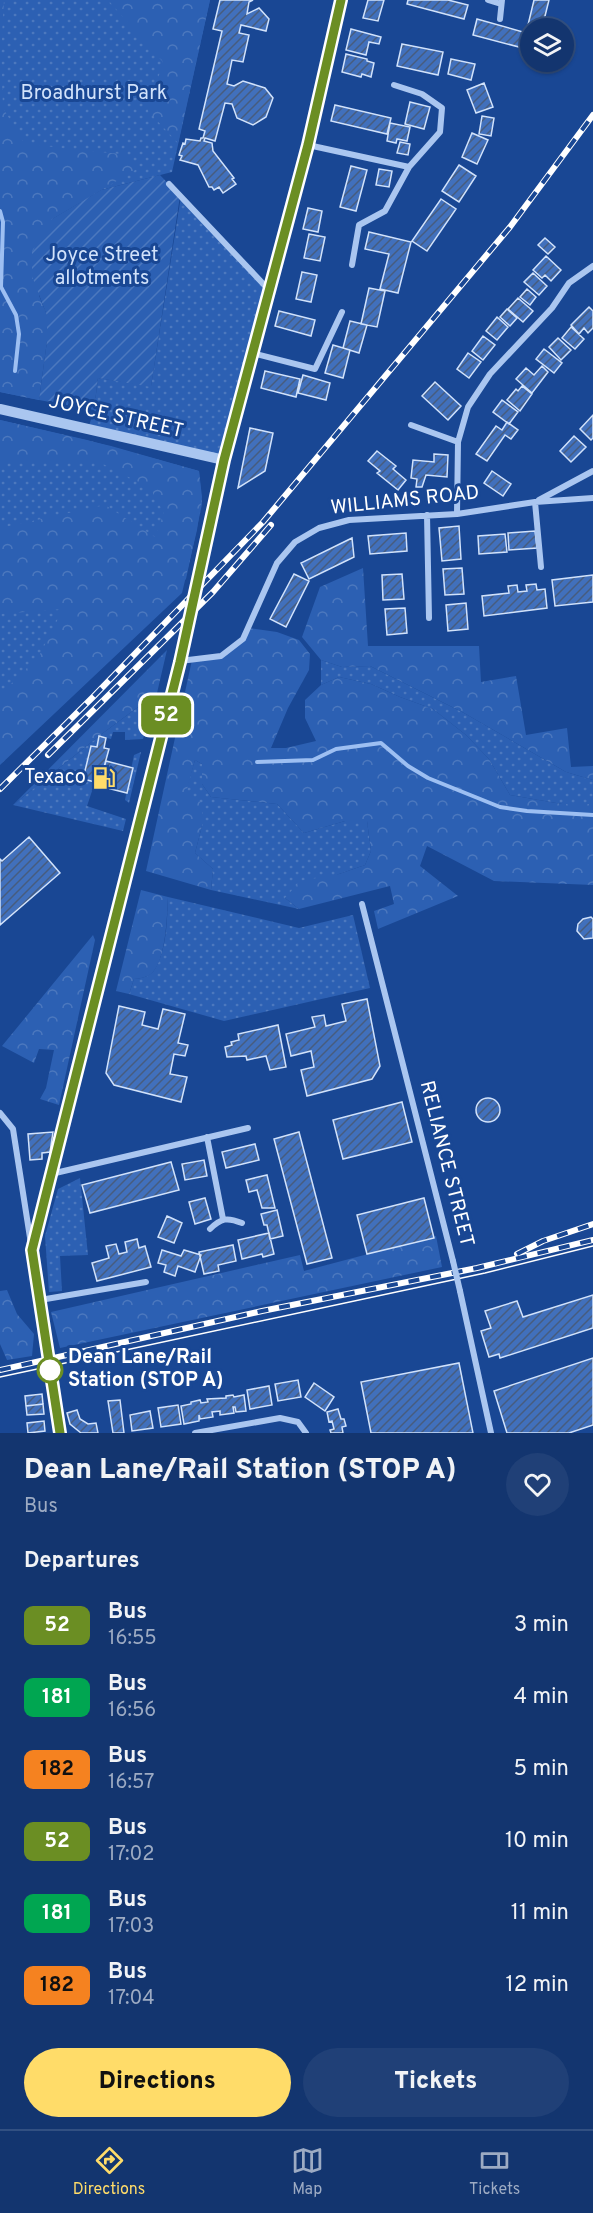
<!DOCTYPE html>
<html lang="en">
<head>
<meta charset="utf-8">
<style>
	:root { --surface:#13356f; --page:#204077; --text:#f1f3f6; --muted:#9dabc3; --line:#325082; --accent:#ffdc69 }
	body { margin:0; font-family:Overpass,sans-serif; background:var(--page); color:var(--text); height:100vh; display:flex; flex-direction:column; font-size:22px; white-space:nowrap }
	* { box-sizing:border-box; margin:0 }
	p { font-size:20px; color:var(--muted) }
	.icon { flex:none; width:33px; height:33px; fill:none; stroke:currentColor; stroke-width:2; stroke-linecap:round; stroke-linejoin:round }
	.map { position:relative; height:1433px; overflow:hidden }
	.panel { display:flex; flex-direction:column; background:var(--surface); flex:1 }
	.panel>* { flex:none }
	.badge { padding:0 12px; border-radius:9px; font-size:21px; line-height:39px }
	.controls { position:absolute; left:520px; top:18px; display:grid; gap:12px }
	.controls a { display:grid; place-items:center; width:54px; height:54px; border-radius:50%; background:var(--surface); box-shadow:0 2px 4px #0004,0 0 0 2px var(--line); font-size:30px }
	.map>.badge { position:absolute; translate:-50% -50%; box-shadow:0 0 0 3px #fff }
	h2 { padding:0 24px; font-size:22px; line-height:54px }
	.round { display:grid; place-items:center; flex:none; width:63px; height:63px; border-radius:32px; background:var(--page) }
	.overview { display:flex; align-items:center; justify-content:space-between; height:102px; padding:0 24px }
	h1 { font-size:28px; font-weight:800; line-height:45px }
	.cta { display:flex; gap:12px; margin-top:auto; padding:12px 24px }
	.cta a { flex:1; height:69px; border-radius:36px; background:var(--accent); color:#111; font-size:24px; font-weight:800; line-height:69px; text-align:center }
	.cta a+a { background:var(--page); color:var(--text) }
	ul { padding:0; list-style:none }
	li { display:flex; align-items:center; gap:18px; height:72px; padding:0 24px }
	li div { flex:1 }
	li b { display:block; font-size:22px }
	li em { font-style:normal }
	li .badge { min-width:66px; font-weight:700; text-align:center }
	.dock { display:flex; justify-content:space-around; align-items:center; height:84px; border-top:2px solid var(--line); background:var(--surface); font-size:16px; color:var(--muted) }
	.dock a { display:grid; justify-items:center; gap:3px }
	.dock .selected { color:var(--accent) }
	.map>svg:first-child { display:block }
	.grass { fill:url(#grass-dots) }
	.forest { fill:url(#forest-crowns) }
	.garden { fill:url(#garden-furrows) }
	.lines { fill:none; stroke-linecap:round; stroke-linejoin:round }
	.stream { stroke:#9dbff2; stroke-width:4 }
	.building { fill:url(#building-hatch); stroke:#d1e2fb; stroke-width:1.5 }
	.minor { stroke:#aac6f0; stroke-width:6 }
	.tertiary { stroke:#aac6f0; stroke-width:10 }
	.tram { stroke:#fff; stroke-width:1.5 }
	.rail-casing { stroke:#fff; stroke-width:6 }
	.rail { stroke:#194794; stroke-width:4; stroke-dasharray:11; stroke-linecap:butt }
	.minor-bridge { stroke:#aac6f0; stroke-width:6 }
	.tertiary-bridge { stroke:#aac6f0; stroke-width:10 }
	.line-casing { stroke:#fff; stroke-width:14 }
	.line { stroke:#6b8e23; stroke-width:9 }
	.stop-dot { fill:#fff; stroke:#6b8e23; stroke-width:3 }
	.labels { text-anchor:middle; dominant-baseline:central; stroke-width:6; stroke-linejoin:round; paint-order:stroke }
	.park-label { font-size:20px; fill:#d1e2fb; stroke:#194794 }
	.street-label { font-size:20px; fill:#fff; stroke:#194794 }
	.poi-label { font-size:20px; fill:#fff; stroke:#194794; text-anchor:end }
	.stop-label { font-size:20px; font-weight:bold; fill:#fff; stroke:#194794; text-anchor:start }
</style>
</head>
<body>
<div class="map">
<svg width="593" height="1433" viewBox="0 0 593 1433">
	<defs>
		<pattern id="grass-dots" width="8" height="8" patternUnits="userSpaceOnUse" patternTransform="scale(1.5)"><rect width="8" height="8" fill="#2c60b3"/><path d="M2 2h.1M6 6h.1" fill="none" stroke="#4c78be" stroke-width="1.8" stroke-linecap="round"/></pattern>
		<pattern id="forest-crowns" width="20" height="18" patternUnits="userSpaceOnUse" patternTransform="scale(1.5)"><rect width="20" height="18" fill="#2c60b3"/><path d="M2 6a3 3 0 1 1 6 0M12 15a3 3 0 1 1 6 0" fill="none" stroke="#4c78be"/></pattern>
		<pattern id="garden-furrows" width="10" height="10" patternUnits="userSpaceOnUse" patternTransform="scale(1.5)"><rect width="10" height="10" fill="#2c60b3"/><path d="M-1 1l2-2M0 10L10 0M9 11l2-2" fill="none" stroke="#4c78be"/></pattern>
		<pattern id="building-hatch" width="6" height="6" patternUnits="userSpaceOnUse" patternTransform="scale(1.5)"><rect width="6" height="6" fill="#4170bc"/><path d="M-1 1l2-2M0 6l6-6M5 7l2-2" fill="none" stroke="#475c7e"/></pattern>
	</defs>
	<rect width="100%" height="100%" fill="#194794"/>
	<path class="grass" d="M0 0H210L172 172 101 190 52 219 39 296 47 316 39 400 0 392Z
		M181 196 269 290 224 460 88 429 94 410 98 378 151 386Z
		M0 420 87 440 199 471 202 504 186 579 0 748Z
		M321 660 342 667 370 666 464 713 566 772 593 780V804H562L510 795 489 759 466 735 433 709 400 697 371 684 339 677 321 685Z
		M157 693 143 739 125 740V732H113L111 739 99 736 97 747 91 746 83 779 95 782 87 806 126 819 123 831 13 805 99 736Z
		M141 752 129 803 125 800 134 755Z
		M195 760 202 764V784L211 797 277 804 304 833 345 821H367L371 851 365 865 339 874 285 898 299 909 211 890 213 869 195 853 202 826 185 793Z
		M168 897 299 928 353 915 370 988 224 1021 129 994 134 979C142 978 150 977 155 969 167 949 167 920 168 897Z
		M80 1178 88 1255 60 1256 62 1291 49 1292 45 1236 58 1189Z"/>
	<path class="forest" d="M0 0H4L1 53 3 108 24 143 75 150 122 154 137 169 52 219 39 296 47 316V341L39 400 0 392Z
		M108 0H210L178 143 148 111 163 62Z
		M0 420 111 446 199 471 202 497 197 530 182 593 0 765V695L39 656 63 609 0 614V528L105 505 155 537 164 513 150 488 99 462H0Z
		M363 568 368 646H479L481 682 516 676 526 735 567 728 571 767 593 766V780L566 772 464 713 370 666 342 667 321 660 302 637 320 587Z
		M248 628 277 632 299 640 310 654 309 670 288 708 271 748H286L316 741 305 718V700L321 685 339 677 371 684 400 697 433 709 466 735 489 759 510 795 562 804H593V885L494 881 427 846 420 866 458 896 378 929 374 911 394 904 390 886 299 909 285 898 300 881 339 874 365 865 371 851 367 821H345L304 833 277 804 211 797 202 784V764L195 760 186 793 202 803V826L195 853 213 869 211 890 146 871 192 660C217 656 236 654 248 628Z
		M167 650 157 693 99 736 13 805Z
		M141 890 168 897C167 916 166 960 152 973 146 978 141 978 134 979L129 994 116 991Z
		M93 935 95 940 59 1105 40 1099 46 1088 54 1050 39 1049 34 1063 2 1046Z
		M436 1236 442 1267 60 1348 51 1312 300 1255 304 1271Z
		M7 1290 17 1314 34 1334 32 1356 7 1360 0 1344V1291Z"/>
	<path class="garden" d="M160 175 180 196 151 387 98 378 94 410 39 400 47 341V316L32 276V252L52 219 101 190Z"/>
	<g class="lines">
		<path class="stream" d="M0 211 3 222 1 287 16 315 19 334 15 371
			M257 762 313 760 336 749 381 743 408 766 428 778 500 807 527 811 593 815"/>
	</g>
	<path class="building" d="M220 0H253L249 2 247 14 259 8 269 19 266 31 241 25 239 33 249 35 243 62 232 60 227 84 234 86 243 81 265 88 273 98 266 117 253 125 237 118 232 104 225 103 215 141 205 138 204 141 212 143 213 151 234 178 232 179 236 184 223 193 219 187 214 190 212 187H209L198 165 180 160 182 156 179 155 183 143 185 144 186 139 200 141 201 138H203L205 131 199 129 222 31 213 29Z
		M368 0H384L378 21 363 18Z
		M408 0H448L468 5 464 19 407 4Z
		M534 0H549L542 28 528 25Z
		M477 19 523 32 519 47 473 35Z
		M351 29 381 37 379 44 369 42 366 55 346 50Z
		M402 44 443 52 438 75 397 66Z
		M346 54 367 59V61L374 63 371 77 362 74 361 77 342 72Z
		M451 59 475 64 471 80 448 74Z
		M484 83 493 107 476 113 467 90Z
		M410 102 430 107 424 129 405 124Z
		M335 105 391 118 387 134 331 121Z
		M482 116 494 118 491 136 479 134Z
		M390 123 410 127 407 141 397 139 396 143 387 141Z
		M472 133 488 140 477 164 462 157Z
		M400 142 410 144 408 155 397 153Z
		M459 165 476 176 459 202 442 191Z
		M351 166 367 170 356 211 340 207Z
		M379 169 392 171 389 187 376 185Z
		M441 199 456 209 427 251 412 241Z
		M308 208 322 211 318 232 303 229Z
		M369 232 411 242 398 293 380 289 389 254 365 249Z
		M309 234 325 237 320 261 304 258Z
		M545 238 555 247 548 254 538 245Z
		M546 256 561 270 551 281 545 275 542 278 533 270Z
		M302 272 317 275 311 302 296 299Z
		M533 273 547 286 539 295 524 282Z
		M369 288 385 291 377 327 361 324Z
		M527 289 536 297 530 305 520 297Z
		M518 298 533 311 523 322 508 309Z
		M589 307 593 311V328L588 333 584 328 579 334 571 325Z
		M507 309 517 318 510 326 500 317Z
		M279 311 315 320 311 336 275 326Z
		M497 317 508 327 497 340 486 331Z
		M350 321 367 325 359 353 343 348Z
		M571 327 584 339 575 349 562 338Z
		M483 336 495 345 483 360 472 351Z
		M558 338 571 350 561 360 549 347Z
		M333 345 350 350 343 378 325 373Z
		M544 349 562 363 554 373 536 359Z
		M468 353 481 362 469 378 457 369Z
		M542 366 548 372 532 393 516 379 526 368 534 375Z
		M265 371 300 379 296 397 261 388Z
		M303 375 330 383 326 400 298 393Z
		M435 382 461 406 448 420 422 396Z
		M522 386 532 394 520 411 507 400 516 389 518 391Z
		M502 400 518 412 509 424 493 412Z
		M593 415V438L591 440 580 429Z
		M507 422 518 430 511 439 505 435 487 461 476 454 496 426 502 430Z
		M250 428 273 433 265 471 238 488Z
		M574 436 586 447 571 462 560 451Z
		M377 451 396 466 393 469 406 480 398 490 377 473 380 471 368 461Z
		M434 454 448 455 447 477 426 475 422 487H416L417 479 411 478 413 460 434 462Z
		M492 471 511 484 503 496 484 483Z
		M459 526 461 559 442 561 439 528Z
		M535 531 537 548 509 550 508 533Z
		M406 533 407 551 370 554 368 536Z
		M505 534 507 552 479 554 478 536Z
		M352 538 354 557 309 579 301 563Z
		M462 568 464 594 445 595 443 569Z
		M294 574 309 581 286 627 270 619Z
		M402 574 404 599 383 600 382 575Z
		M593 575V602L555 606 552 580Z
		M536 584 537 590 545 589 547 608 484 616 482 596 509 593 508 586 517 585 518 592 527 591 526 585Z
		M466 603 468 629 448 631 446 605Z
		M405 608 407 633 387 635 385 609Z
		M99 736 106 738 104 748 109 749 101 778 96 777 95 782 83 779 91 746 97 747Z
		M106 761 133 768 127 793 99 786Z
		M29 837 60 873 0 925V859L2 861Z
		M591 917 593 919V938L584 939 577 931 578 924 583 919Z
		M367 999 380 1066 372 1079 307 1096 301 1070 314 1067 311 1051 291 1056 286 1034 315 1027 312 1017 324 1015 326 1026 346 1021 342 1004Z
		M119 1006 145 1012 142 1025 158 1029 163 1009 185 1014 178 1043 188 1045 185 1056 174 1054 170 1074 187 1077 181 1102 114 1085 106 1073Z
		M278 1025 286 1067 270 1070 266 1056 247 1060 246 1056 227 1057 225 1047 232 1045 231 1042 239 1040 238 1034Z
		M476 1110a12 12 0 1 1 24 0a12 12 0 1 1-24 0Z
		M402 1102 412 1142 343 1159 333 1120Z
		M53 1132 50 1152 42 1153V1159L30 1160 28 1134Z
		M299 1132 332 1258 307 1264 274 1139Z
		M255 1144 259 1160 226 1168 222 1152Z
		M204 1160 207 1176 185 1180 182 1164Z
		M171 1162 179 1190 90 1213 82 1185Z
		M267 1175 275 1208H262L257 1190 249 1192 246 1180Z
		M205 1198 211 1219 195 1224 189 1202Z
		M424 1198 434 1238 367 1254 357 1215Z
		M277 1210 283 1236 270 1239 267 1225H264L261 1214Z
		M167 1216 182 1223 174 1243 158 1237Z
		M269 1233 274 1254 263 1257 262 1254 242 1259 238 1240Z
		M137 1239 139 1248 145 1246 151 1267 97 1281 92 1263 109 1258 106 1246 116 1244 119 1254 127 1252 125 1242Z
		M233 1245 236 1261 218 1265 219 1271 204 1274 199 1252Z
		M162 1250 181 1256 184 1250 201 1255 195 1272 178 1266 175 1276 164 1272 166 1265 158 1263Z
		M593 1295V1328L500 1358 499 1354 489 1357 481 1331 491 1328 485 1311 517 1301 523 1317Z
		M593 1358V1425L569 1433H507L494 1391Z
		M459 1363 473 1433H371L361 1382Z
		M298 1380 301 1397 278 1401 275 1384Z
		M314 1383 334 1397 325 1411 305 1397Z
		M269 1386 272 1405 250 1409 247 1390Z
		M42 1394 43 1404 26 1406 25 1396Z
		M233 1395 234 1397 244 1395 246 1411 236 1412 235 1407H233L234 1413 220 1415V1411L212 1412 213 1417 200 1419 199 1415V1421L184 1424 181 1406 191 1404V1402L200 1400 201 1403 208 1402 207 1399 226 1398V1396Z
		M120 1400 124 1433H113L108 1401Z
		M43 1404 44 1414 27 1415 26 1406Z
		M178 1405 181 1424 161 1427 158 1408Z
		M338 1409 341 1419H344L346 1426 342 1427 343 1433H331L330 1430 334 1429 332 1421 329 1422 327 1412Z
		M77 1410 80 1419 88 1424 96 1423 98 1433H81L70 1424 67 1413Z
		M150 1411 153 1428 132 1431 130 1415Z
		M44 1421 45 1431 28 1433 27 1423Z"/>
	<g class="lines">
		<path class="minor" d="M488 0 501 4
			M500 19 502 0
			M308 145 409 167
			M169 184 269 290
			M352 265 359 225 385 211 409 167 440 132 442 108 422 94 394 85
			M252 353 315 369 342 312
			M411 425 458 442
			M539 500 593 471
			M535 502 541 567
			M457 514 458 442 468 407 490 374 552 308 569 283 593 266
			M427 515 429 618
			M180 661 221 656 243 639 277 563 295 542 319 528 349 520 457 514 535 502 593 498
			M362 904 453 1261
			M0 1113 13 1129 31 1244
			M207 1137 223 1219
			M51 1174 248 1128
			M210 1229C221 1218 227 1217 242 1223
			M460 1291 491 1433
			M40 1300 146 1282
			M195 1433 280 1418 298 1422 306 1433"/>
		<path class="tertiary" d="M0 409 224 460
			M46 1337 32 1250 180 661 224 460 308 145 341 0
			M51 1377 60 1433"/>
		<path class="tram" d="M0 1377 485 1273 593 1246"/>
		<g class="rail-casing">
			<path id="rail" d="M48 755 213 592 271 525
				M0 789 92 698 263 522 510 227 593 115
				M517 1254 543 1241 593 1224
				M0 1370 262 1311 477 1268 593 1240"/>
		</g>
		<use href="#rail" class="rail"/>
		<path class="minor-bridge" d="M453 1261 460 1291"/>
		<path class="tertiary-bridge" d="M46 1337 51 1377"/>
	</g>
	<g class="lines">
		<g class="line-casing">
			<path id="line" d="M60 1433 32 1250 180 662 224 460 308 145 341 0"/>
		</g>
		<use href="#line" class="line"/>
	</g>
	<defs>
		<g id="fuel-bare" transform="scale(1.8)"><path d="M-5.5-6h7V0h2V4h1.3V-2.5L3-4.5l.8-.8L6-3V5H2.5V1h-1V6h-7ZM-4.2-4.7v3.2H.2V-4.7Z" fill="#ffdc69" stroke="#194794" stroke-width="2.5" paint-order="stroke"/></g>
	</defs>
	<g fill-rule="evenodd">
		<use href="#fuel-bare" x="104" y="778"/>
	</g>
	<circle class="stop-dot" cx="50" cy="1370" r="12"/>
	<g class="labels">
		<g class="park-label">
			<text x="94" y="94">Broadhurst Park</text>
			<text x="102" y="256">Joyce Street<tspan x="102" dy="23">allotments</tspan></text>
		</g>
		<g class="street-label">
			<text transform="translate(116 417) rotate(13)">JOYCE STREET</text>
			<text transform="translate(405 501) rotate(-6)">WILLIAMS ROAD</text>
			<text transform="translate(446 1164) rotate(76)">RELIANCE STREET</text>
		</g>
		<g class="poi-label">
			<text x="86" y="778">Texaco</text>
		</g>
		<g class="stop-label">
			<text x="68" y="1358">Dean Lane/Rail<tspan x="68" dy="23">Station (STOP A)</tspan></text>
		</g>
	</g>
</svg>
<div class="controls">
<a><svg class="icon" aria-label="layers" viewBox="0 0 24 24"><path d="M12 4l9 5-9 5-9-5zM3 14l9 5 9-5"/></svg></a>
</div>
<b class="badge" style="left:166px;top:715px;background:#6b8e23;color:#fff">52</b>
</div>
<section class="panel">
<div class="overview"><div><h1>Dean Lane/Rail Station (STOP A)</h1><p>Bus</p></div><a class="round"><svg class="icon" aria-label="heart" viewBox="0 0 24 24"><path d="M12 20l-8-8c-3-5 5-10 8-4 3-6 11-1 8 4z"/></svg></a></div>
<h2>Departures</h2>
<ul>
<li><span class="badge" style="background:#6b8e23;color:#fff">52</span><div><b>Bus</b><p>16:55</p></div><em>3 min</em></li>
<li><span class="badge" style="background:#00a651;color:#fff">181</span><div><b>Bus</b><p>16:56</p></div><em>4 min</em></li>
<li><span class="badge" style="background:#f58220;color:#111">182</span><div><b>Bus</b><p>16:57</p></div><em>5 min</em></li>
<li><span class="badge" style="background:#6b8e23;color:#fff">52</span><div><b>Bus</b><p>17:02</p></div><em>10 min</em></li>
<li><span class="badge" style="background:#00a651;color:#fff">181</span><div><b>Bus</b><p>17:03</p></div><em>11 min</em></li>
<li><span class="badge" style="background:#f58220;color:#111">182</span><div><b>Bus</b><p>17:04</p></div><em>12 min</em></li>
</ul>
<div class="cta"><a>Directions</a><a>Tickets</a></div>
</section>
<nav class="dock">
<a class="selected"><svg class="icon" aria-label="directions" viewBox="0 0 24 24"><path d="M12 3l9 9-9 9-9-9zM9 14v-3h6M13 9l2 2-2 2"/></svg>Directions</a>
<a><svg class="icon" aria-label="map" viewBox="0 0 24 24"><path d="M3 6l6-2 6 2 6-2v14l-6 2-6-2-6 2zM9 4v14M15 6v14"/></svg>Map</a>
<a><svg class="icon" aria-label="tickets" viewBox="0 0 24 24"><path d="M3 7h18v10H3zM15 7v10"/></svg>Tickets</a>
</nav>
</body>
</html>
